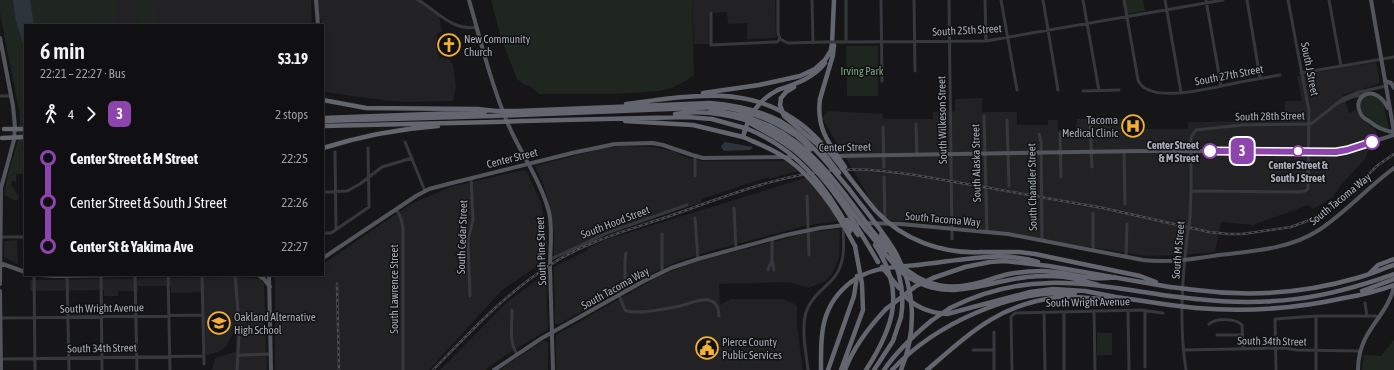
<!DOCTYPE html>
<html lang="en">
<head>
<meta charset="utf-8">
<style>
	:root { --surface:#101012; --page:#1e1e20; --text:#f1f3f6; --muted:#9c9d9f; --line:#303032 }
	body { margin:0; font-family:"Asap Condensed",sans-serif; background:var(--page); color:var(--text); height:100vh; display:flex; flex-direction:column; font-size:15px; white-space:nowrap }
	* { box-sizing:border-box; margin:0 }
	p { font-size:13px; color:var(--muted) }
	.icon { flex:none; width:22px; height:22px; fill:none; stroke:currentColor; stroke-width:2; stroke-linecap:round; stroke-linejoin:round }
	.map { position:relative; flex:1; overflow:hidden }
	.side { position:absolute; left:24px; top:24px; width:300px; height:252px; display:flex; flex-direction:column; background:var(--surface); border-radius:0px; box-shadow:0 2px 6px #0003,0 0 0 1px var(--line) }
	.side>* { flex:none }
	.badge { padding:0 8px; border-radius:6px; font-size:14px; line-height:26px }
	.map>.badge { position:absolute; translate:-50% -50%; box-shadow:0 0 0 2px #fff }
	.legs { display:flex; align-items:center; gap:6px; height:44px; padding:0 16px; font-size:13px }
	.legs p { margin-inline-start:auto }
	.summary { display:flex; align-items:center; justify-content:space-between; height:68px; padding:0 16px }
	h1 { font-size:22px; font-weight:600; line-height:30px }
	ul { padding:0 16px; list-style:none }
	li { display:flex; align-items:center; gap:14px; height:44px; font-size:15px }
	li i { display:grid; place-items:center; width:6px; height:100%; margin:0 5px; background:currentColor }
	li i::after { content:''; width:10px; height:10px; margin:-5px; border:3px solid; border-radius:50%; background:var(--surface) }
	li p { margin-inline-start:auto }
	li:first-child i { background:linear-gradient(#0000 50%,currentColor 0) }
	li:last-child i { background:linear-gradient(currentColor 50%,#0000 0) }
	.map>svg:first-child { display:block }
	.built { fill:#222225 }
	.green { fill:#1e261f }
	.water { fill:#2c353c }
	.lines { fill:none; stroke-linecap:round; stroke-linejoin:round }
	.minor { stroke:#37383d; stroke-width:3 }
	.major { stroke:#53555c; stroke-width:4 }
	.highway { stroke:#63666e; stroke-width:4.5 }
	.rail-casing { stroke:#4a4c52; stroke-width:2.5 }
	.rail { stroke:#111113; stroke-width:1; stroke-dasharray:3; stroke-linecap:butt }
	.minor-bridge { stroke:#37383d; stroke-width:3 }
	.highway-bridge { stroke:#63666e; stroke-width:4.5 }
	.line-1-casing { stroke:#fff; stroke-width:9 }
	.line-1 { stroke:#8e44ad; stroke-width:6 }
	.stop-1-dot { fill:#fff; stroke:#8e44ad; stroke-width:2 }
	.labels { text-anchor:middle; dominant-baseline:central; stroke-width:3; stroke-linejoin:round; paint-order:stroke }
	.street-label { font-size:11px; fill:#a8adb8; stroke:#111113 }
	.poi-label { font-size:11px; fill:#a8adb8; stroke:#111113; text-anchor:start }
	.park-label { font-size:11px; fill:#7fa381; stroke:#111113 }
	.stop-label { font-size:11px; font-weight:bold; fill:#a8adb8; stroke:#111113; text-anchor:end }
</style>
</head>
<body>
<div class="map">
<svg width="1394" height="370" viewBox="0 0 1394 370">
	<rect width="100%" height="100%" fill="#161618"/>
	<path class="built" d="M116 0H311L312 25H116Z
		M316 0H418L439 14 442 32 438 33 437 36 436 48 439 57 449 59 453 64 456 86 453 101 405 102 382 100 323 92 324 69 323 25H321V19H318Z
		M692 0H775L776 38 747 39V23L728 24 727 12 712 13V44H694Z
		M1376 62 1380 81 1378 84 1343 95 1349 113 1356 110 1358 114 1376 131 1380 144 1369 149 1365 159 1343 183 1332 198 1313 209 1308 205 1253 225 1221 222 1215 252 1181 255 1147 256 958 226 877 219 879 214 822 118 828 111 883 114V119H933V112L955 111V99L982 98V112H1017V125H1048V120H1058V130H1076L1077 119H1140V129H1188V122L1285 121V101H1302L1297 76Z
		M621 146 654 147 672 151 688 158 703 161H791L803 170 769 179V177L701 199 702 203 673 210 616 230 554 259V233L550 209 545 189 535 166 601 149Z
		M524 170 527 172 541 203 547 237 546 260 502 290 429 370H275V277L290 275H323V264L411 204 450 187Z
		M808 177 838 221 804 226 711 251 679 261 648 275 559 324H555L554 267 588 250V248L605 240Z
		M837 229 840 231 839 258 832 274 824 282 808 288 789 282 719 284 720 305 731 299H783L797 305V325L803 370H556V335L661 275 696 262 811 232Z
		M17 240 18 264 4 257V241Z
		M545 274 546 275 548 328 546 331 509 353 485 370H440L507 302Z
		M236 277 260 279 264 283 267 370H212L215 358 236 352V324L232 335 226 347 218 352 203 356 202 292 171 293V286H138V291H118V296H104V290L30 291V280Z
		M543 341H546L548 344V370H499Z"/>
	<path class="green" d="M0 0H116V25H25V174H16V181H12L11 184 19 197 18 200H14L4 195 8 174 18 141 20 123 19 110 0 13Z
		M135 0H153L157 25H139Z
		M491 0H692L694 76 672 88 658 91 616 94H539L530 86 525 85 517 79 501 38Z
		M1125 0H1143L1145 11 1127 14Z
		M846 46H878V96H847Z
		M1371 95 1376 96 1383 102 1389 129C1374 129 1344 100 1371 95Z
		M1097 333H1112V355H1097Z
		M1394 340V370H1362L1364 355 1381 356Z"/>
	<path class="water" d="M13 0H30L34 25H25V51L16 21Z
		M725 142 753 147 750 150 724 151 722 149 721 146Z"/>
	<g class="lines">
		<path class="minor" d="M418 0C437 11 453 32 477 27
			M778 0V33L780 39
			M812 0 813 43
			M846 0V42
			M881 0 882 81
			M914 0 915 71
			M949 0 952 239
			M985 0 986 41
			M1001 0 1017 90
			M1043 0 1058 90
			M1083 0 1099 91
			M1124 0 1138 80C1148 105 1211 88 1231 84 1248 80 1264 78 1280 75
			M1165 0 1181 92
			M1206 0 1221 86
			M1247 0 1260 78
			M1329 0 1341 66
			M1394 0V2
			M711 13V45L773 42H777L780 39
			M780 39 788 43 825 42
			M842 42 986 41 1223 0
			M1301 73 1394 57
			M1083 91 1119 90
			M0 96H11
			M1339 103 1352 97 1366 94
			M984 116 987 232
			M1007 120 1009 186
			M1090 121 1092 167
			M916 124 917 155
			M883 127 884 167
			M1060 133 1061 177
			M1039 134 1041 142 1042 240
			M405 142 425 191
			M1124 151 1125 204
			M335 152 336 229
			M695 156V176
			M884 177 885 220
			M1191 191 1298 192 1305 191 1308 189 1309 111 1288 0
			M323 192 347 191 360 184 382 167 412 158
			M807 196 809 255
			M734 208 736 249
			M396 210C401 215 402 222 403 229V370
			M1093 213V250
			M695 218 698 259
			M1190 218 1191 191V137L1196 130 1242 125 1311 124 1344 98 1359 92 1386 86
			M323 233H331L334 231 369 207 368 148
			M662 234V272
			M1 237H25
			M772 239V260L774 270
			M1126 257 1127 224
			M551 259 607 233 687 205
			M768 270 772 260
			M34 275 35 370
			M101 275 102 370
			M135 275 137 370
			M168 275 170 370
			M202 275 204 364
			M235 275 238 311
			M67 276 69 370
			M625 292V260L626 253
			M619 295 625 310C633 316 669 308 680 306 695 302 718 290 719 316
			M470 296 468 240 473 220 471 178
			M1365 303 1367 316
			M512 310C512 324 509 343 517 354
			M1094 311 1095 370
			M1128 311 1129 370
			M1044 312 1045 370
			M1064 312V370
			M1316 316V370
			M1 318 203 315
			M1209 324C1217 318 1235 318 1242 325L1243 349
			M994 332V370
			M1217 335H1242
			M973 350H994
			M1183 350 1284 348 1297 350 1360 351
			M238 356 241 355 271 354
			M0 359 203 356
			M1145 367V310
			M237 370 239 336
			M808 370C806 352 801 330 806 312 811 298 821 291 831 281 846 266 844 246 843 227
			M1012 370 1011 317 1015 313 1141 310 1163 313
			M1186 370C1179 326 1182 282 1187 238
			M1276 370 1275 319 1316 316H1376L1379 319"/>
		<path class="major" d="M316 0 318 25
			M469 0C481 42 491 84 508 124 521 154 541 181 549 212 553 230 550 249 550 267 551 301 552 336 553 370
			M1371 0 1394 132
			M0 38 13 106 15 127 14 140 1 188 0 284
			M1385 81 1391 83 1394 88
			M1388 108C1375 82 1352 96 1360 112 1361 116 1365 119 1369 121 1377 128 1384 131 1394 132
			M835 156 1140 151H1336L1347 150 1394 135
			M852 224 865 223 901 224 1008 234 1143 260C1168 263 1194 259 1219 255 1253 251 1290 249 1319 230 1346 212 1368 187 1394 168
			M323 258 416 196 429 189 448 184 572 153 615 144 653 143 663 145 692 155 703 158 794 157
			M0 263 25 272
			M40 275 55 276 123 275
			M258 275 264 279 270 287
			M269 275 271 370
			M0 291 1 370
			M494 370 542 338 644 281 671 268 698 259 786 235 820 228 845 225
			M1358 370C1358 359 1360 349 1365 339 1374 321 1389 308 1394 287"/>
		<path class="highway" d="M830 54 832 44 834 0
			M778 90C795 84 814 78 825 63
			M703 93 759 85 800 76 815 69 825 60 830 52
			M781 98 786 92 794 87
			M820 99 833 55 834 45
			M323 100 366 108 478 109 496 111
			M626 104C680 97 744 84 792 118
			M711 110 745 116 770 126
			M518 111 710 103C735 105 758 110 780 121
			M675 114C706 109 741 116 769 129
			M519 115 719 107C740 109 760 115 779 125
			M323 118 485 112
			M323 121 491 116
			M522 121 687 117 712 119 748 129
			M625 121 693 125 743 137
			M323 126 494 122
			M323 148C361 136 398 129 438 126
			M866 230C879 244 889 262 904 274 946 305 982 282 1027 277 1053 274 1073 277 1098 285
			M874 233 888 250
			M981 252H1019L1035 254 1140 276 1156 282
			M893 256C911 279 938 291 968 285 982 283 995 277 1009 274 1020 272 1031 271 1042 271 1066 271 1091 282 1115 277
			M918 265C957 261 1000 250 1038 262
			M1370 273 1378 265 1394 259
			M933 278 965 267 990 262 1004 261 1049 266 1170 287
			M1196 290C1250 297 1305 293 1357 278 1369 275 1382 269 1394 265
			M1362 291 1394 279
			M902 293C914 307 929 313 947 314L1030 292 1053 289 1085 291 1116 297 1170 305
			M1196 299C1270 307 1324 299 1394 274
			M950 308C1027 269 1090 284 1170 296
			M1196 308C1246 312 1295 309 1344 298 1361 295 1378 291 1394 285
			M821 370C821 334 820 306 851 282
			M828 370 854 296 857 276
			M841 370 863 310 862 284 855 246
			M845 370C854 346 869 327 886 309
			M866 370C894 327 906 291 875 245
			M874 370 893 341 901 317
			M884 370C897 351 913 336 931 321
			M892 370C935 324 1012 289 1075 293
			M927 370C970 333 999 304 1059 297 1077 295 1096 301 1113 298"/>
		<g class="rail-casing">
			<path id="rail" d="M337 284 339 370
				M433 370C470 332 505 294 550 265 585 242 625 231 664 218 719 199 781 173 839 170 864 168 890 171 915 175L1103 208 1209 232 1228 234H1242L1291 227 1320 216 1342 200 1378 165 1394 154"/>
		</g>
		<use href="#rail" class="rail"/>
		<path class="minor-bridge" d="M825 42H842
			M1187 238 1190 218"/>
		<path class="highway-bridge" d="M778 90C758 100 748 116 743 137 759 144 776 150 790 161 817 181 839 216 855 246
			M781 98 780 105 784 116 817 144 839 173
			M820 99C816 128 829 144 845 167
			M496 111H518
			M491 116 519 115
			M792 118C813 131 827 149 842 168 853 182 864 197 876 211 903 240 942 254 981 252
			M780 121C809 139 828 164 849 189 864 209 881 229 894 250 916 287 917 331 901 370
			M494 122 522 121
			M748 122C766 132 784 141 800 155 833 184 856 225 878 262
			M779 125 797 136 811 149
			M770 126C816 148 844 194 874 233
			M4 129H25
			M748 129C796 149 826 185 850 231
			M769 129C812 152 837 192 866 230
			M2 138 25 137
			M847 220 858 235
			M881 235C897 261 906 287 901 317
			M882 267 899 288
			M851 282C871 267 894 267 918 265
			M1170 287 1196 290
			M1170 296 1196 299
			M1170 305 1196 308
			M886 309 916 286 933 278
			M931 321 950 308"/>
	</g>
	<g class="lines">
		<g class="line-1-casing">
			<path id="line-1" d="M1210 151 1336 152 1347 150 1372 142"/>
		</g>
		<use href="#line-1" class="line-1"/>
	</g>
	<defs>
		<g id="church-ring" transform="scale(1.15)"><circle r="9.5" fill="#111113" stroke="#f2b134" stroke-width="1.5"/><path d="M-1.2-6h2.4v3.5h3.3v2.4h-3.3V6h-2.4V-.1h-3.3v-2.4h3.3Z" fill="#f2b134"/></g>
		<g id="hospital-ring" transform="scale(1.15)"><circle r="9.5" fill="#111113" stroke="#f2b134" stroke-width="1.5"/><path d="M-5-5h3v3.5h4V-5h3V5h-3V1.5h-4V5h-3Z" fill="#f2b134"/></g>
		<g id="school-ring" transform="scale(1.15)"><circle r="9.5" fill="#111113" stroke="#f2b134" stroke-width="1.5"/><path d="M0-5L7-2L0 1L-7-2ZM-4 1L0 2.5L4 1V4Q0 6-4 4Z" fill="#f2b134"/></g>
		<g id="civic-ring" transform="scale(1.15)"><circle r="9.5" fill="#111113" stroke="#f2b134" stroke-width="1.5"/><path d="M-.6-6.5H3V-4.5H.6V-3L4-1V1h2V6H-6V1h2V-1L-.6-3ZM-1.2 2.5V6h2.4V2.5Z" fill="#f2b134"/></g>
	</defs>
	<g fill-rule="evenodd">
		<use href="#church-ring" x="449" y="45"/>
		<use href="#hospital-ring" x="1133" y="126"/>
		<use href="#school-ring" x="219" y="323"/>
		<use href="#civic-ring" x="707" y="348"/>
	</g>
	<g class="stop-1-dot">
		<circle cx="1372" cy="142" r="7"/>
		<circle cx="1210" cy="151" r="7"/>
		<circle cx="1298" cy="151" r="5"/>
	</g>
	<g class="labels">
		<g class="street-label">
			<text transform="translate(967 30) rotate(-3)">South 25th Street</text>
			<text transform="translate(1310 69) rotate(79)">South J Street</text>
			<text transform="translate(1229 75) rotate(-11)">South 27th Street</text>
			<text transform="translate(1270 116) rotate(-1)">South 28th Street</text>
			<text transform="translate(942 120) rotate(-91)">South Wilkeson Street</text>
			<text transform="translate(845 147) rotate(-1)">Center Street</text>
			<text transform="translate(512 158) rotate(-14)">Center Street</text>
			<text transform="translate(976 163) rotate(-91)">South Alaska Street</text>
			<text transform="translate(1032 187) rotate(-91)">South Chandler Street</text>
			<text transform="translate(1340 199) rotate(-39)">South Tacoma Way</text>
			<text transform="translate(943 219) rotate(5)">South Tacoma Way</text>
			<text transform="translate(615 222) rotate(-21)">South Hood Street</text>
			<text transform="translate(462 237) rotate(-88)">South Cedar Street</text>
			<text transform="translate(1178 250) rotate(-85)">South M Street</text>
			<text transform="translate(541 251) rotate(-92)">South Pine Street</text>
			<text transform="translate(615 288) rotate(-29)">South Tacoma Way</text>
			<text transform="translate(394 289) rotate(-90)">South Lawrence Street</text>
			<text transform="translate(1088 302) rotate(-1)">South Wright Avenue</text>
			<text transform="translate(102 308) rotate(-1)">South Wright Avenue</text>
			<text transform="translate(1272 341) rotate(1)">South 34th Street</text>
			<text transform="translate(102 348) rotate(-1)">South 34th Street</text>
		</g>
		<g class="poi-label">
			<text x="464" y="39">New Community<tspan x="464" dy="13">Church</tspan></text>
			<text x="1118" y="120" text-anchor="end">Tacoma<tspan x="1118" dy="13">Medical Clinic</tspan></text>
			<text x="234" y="317">Oakland Alternative<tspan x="234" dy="13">High School</tspan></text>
			<text x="722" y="342">Pierce County<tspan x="722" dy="13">Public Services</tspan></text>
		</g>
		<g class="park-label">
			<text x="862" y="71">Irving Park</text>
		</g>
		<g class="stop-label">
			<text x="1199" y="145">Center Street<tspan x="1199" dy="13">&amp; M Street</tspan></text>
			<text x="1298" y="165" text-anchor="middle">Center Street &amp;<tspan x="1298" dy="13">South J Street</tspan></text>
		</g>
	</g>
</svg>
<b class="badge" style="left:1242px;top:151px;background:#8e44ad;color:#fff">3</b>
<section class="side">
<div class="summary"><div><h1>6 min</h1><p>22:21 – 22:27 · Bus</p></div><b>$3.19</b></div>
<div class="legs"><svg class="icon" aria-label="walk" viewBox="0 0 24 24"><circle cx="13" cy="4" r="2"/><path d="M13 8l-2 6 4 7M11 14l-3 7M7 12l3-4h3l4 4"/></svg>4<svg class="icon" aria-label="forward" viewBox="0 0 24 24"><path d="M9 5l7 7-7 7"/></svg><b class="badge" style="background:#8e44ad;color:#fff">3</b><p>2 stops</p></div>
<ul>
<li><i style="color:#8e44ad"></i><b>Center Street &amp; M Street</b><p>22:25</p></li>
<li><i style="color:#8e44ad"></i><span>Center Street &amp; South J Street</span><p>22:26</p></li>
<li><i style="color:#8e44ad"></i><b>Center St &amp; Yakima Ave</b><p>22:27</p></li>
</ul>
</section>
</div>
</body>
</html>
